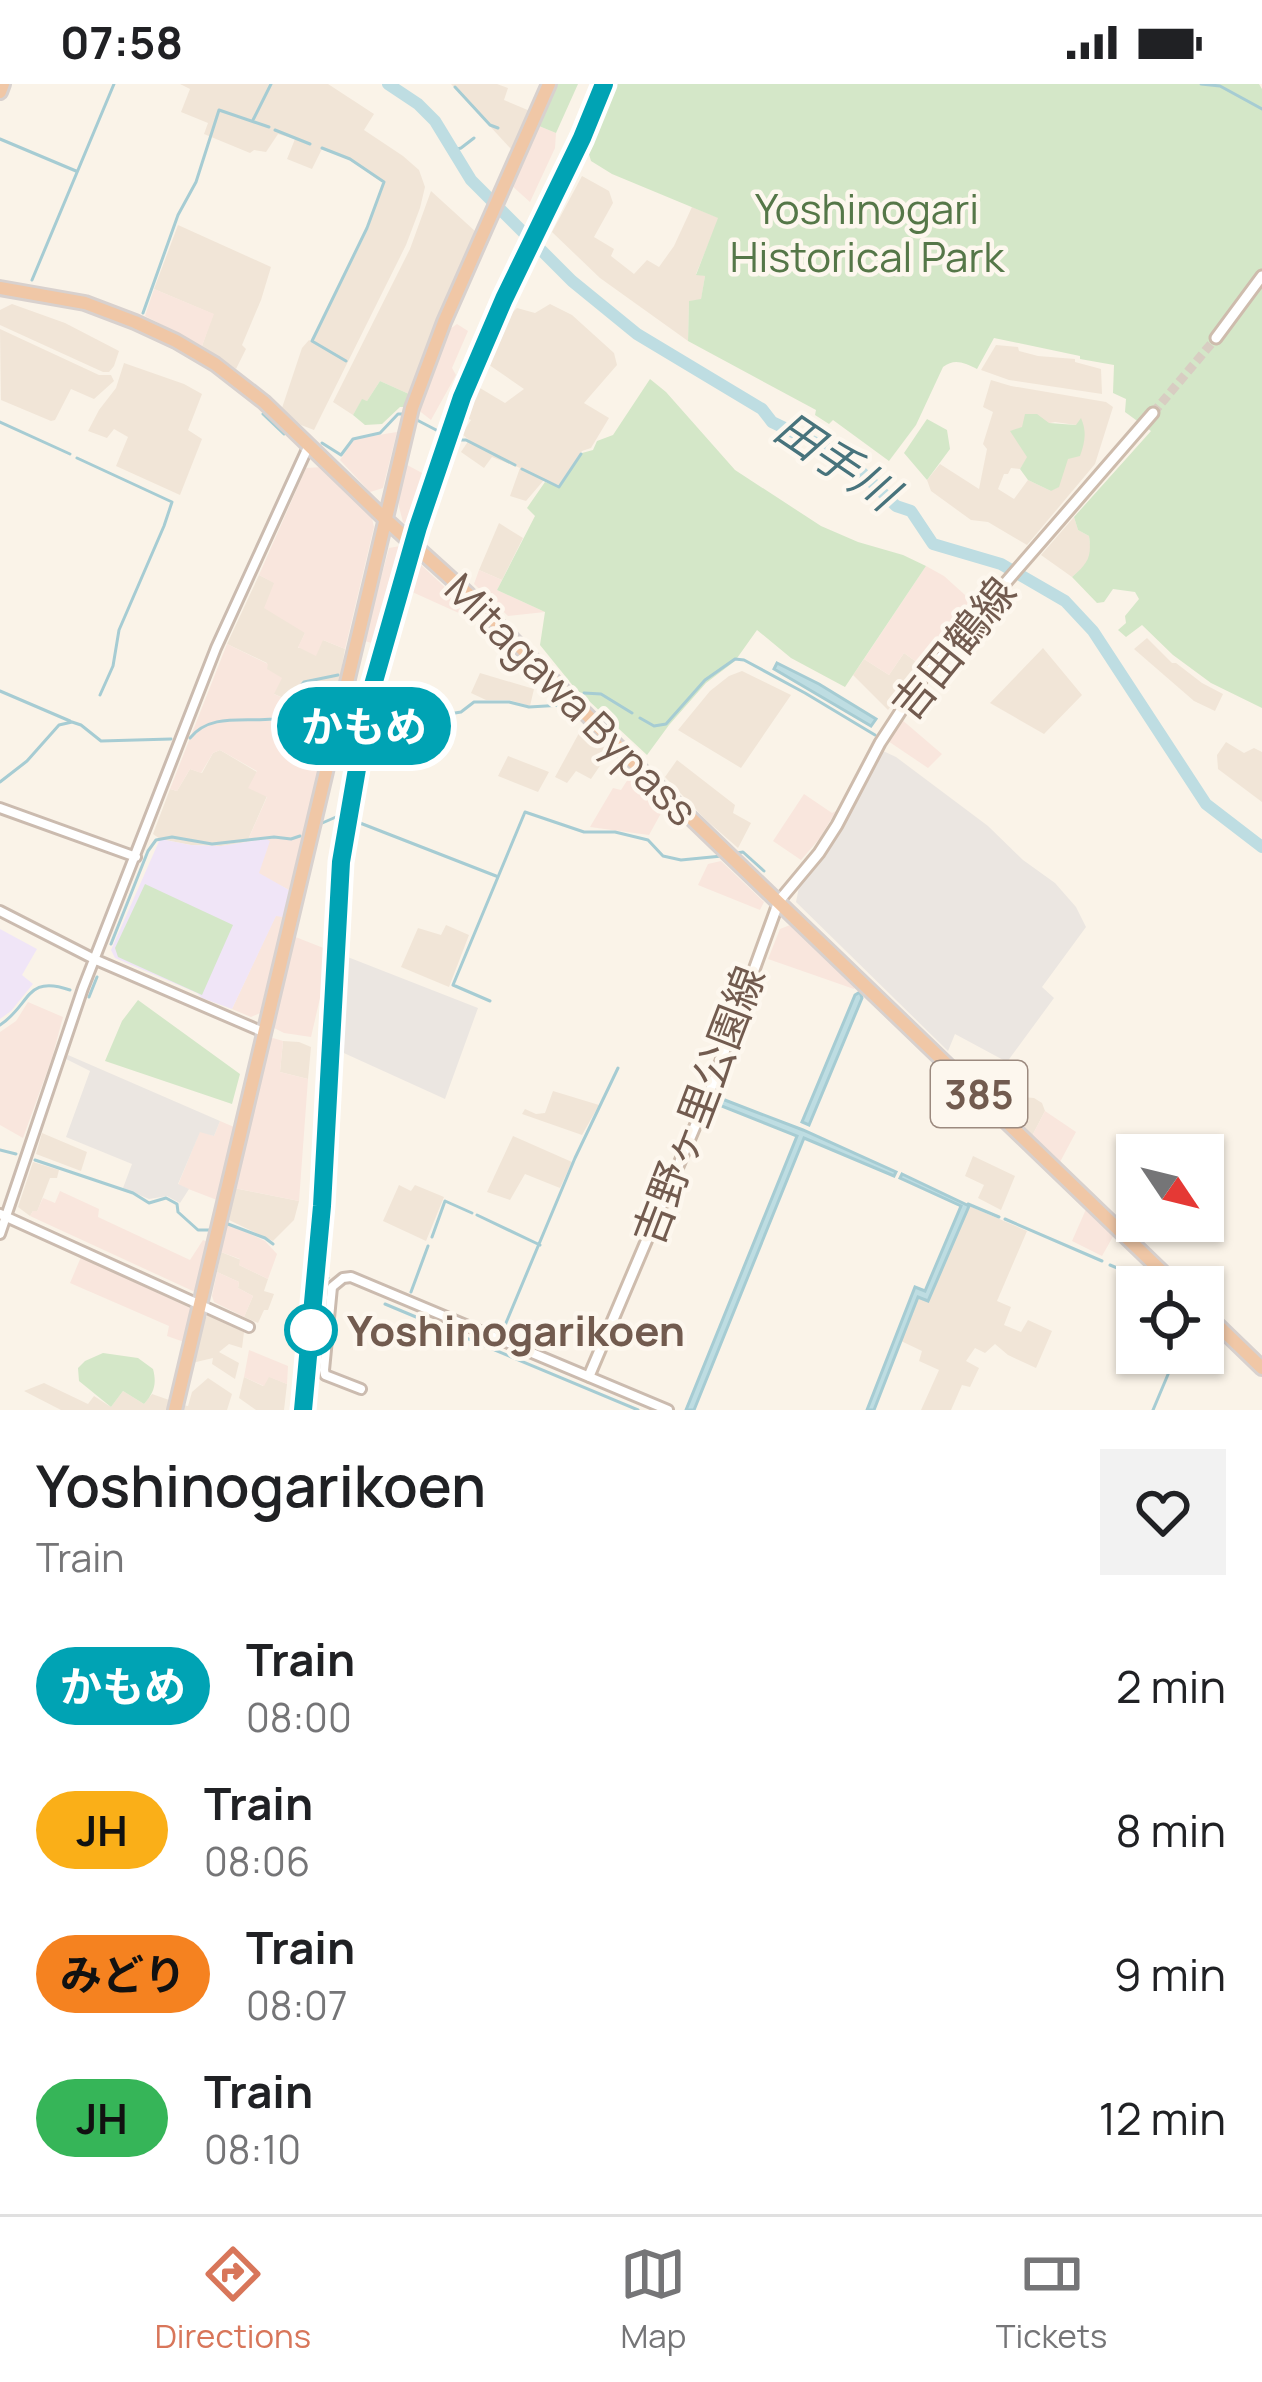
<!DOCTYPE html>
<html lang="en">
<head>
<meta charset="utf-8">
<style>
	:root { --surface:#fff; --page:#f2f2f2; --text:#202124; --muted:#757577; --line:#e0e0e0; --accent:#d8765a }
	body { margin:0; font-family:Manrope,"Noto Sans JP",sans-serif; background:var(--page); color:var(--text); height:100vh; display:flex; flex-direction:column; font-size:45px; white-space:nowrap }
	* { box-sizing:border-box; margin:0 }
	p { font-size:39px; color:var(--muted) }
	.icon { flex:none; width:66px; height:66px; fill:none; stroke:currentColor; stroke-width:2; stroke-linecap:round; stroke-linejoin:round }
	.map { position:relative; height:1326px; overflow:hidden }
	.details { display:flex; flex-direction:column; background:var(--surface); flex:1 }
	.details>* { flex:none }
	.badge { padding:0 24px; border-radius:39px; font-size:42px; line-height:78px }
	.needle { width:78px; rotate:125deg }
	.tools { position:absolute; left:1116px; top:1050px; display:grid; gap:24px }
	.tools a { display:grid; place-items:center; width:108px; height:108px; border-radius:0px; background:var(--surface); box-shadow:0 3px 9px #0004; font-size:60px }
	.map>.badge { position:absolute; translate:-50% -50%; box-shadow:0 0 0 6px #fff }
	.round { display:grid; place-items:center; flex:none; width:126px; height:126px; border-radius:0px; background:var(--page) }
	.summary { display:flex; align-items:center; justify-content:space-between; height:204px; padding:0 36px }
	h1 { font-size:57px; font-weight:600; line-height:90px }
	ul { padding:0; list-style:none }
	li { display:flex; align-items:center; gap:36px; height:144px; padding:0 36px }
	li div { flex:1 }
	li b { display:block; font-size:45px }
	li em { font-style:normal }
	li .badge { min-width:132px; font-weight:700; text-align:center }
	.status { display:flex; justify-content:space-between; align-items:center; height:84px; padding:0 60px; background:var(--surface); direction:ltr }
	.status svg { height:33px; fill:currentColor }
	.tab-bar { display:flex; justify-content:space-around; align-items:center; height:168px; border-top:3px solid var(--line); background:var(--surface); font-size:33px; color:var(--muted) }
	.tab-bar a { display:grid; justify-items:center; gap:6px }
	.tab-bar .selected { color:var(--accent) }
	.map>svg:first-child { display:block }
	.residential { fill:#f1e5d7; fill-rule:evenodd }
	.commercial { fill:#f9e6dd }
	.industrial { fill:#ebe6e1 }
	.education { fill:#f0e5f7 }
	.green { fill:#d4e7c8 }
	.water { fill:#bedde2; stroke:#a6ccd3; stroke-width:3 }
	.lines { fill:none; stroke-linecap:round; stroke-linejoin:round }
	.stream { stroke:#a6ccd3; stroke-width:3 }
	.river { stroke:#bedde2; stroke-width:12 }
	.secondary-tunnel { stroke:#d8cdc2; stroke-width:9; stroke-dasharray:9 4.5; stroke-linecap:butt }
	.tertiary-casing { stroke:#cbbbaf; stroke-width:14 }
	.secondary-casing { stroke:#cebcad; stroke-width:15 }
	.trunk-casing { stroke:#d8d1ce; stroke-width:18 }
	.tertiary { stroke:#fff; stroke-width:8 }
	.secondary { stroke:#fff; stroke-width:9 }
	.trunk { stroke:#f0c7a6; stroke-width:12 }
	.rail { stroke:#b6a7c3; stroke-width:3; stroke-dasharray:18 12; stroke-linecap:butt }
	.line-casing { stroke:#fff; stroke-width:27 }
	.line { stroke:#00a3b4; stroke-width:18 }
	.stop-dot { fill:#fff; stroke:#00a3b4; stroke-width:6 }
	.labels { text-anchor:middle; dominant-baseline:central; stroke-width:9; stroke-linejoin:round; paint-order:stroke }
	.shield { fill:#fdf7ee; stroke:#9c8a7f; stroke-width:3 }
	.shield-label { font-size:39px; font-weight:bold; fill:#725b4f }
	.park-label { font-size:42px; fill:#557748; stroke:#fdf7ee }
	.street-label { font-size:42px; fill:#725b4f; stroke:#fdf7ee }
	.stop-label { font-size:42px; font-weight:bold; fill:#725b4f; stroke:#fdf7ee; text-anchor:start }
	.water-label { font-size:45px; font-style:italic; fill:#47737c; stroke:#fdf7ee }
</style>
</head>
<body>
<div class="status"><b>07:58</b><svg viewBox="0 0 49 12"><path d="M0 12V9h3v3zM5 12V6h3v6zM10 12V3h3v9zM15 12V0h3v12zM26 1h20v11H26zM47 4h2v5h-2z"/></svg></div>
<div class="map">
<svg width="1262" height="1326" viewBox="0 0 1262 1326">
	<rect width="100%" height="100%" fill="#faf3e8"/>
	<path class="residential" d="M180 0H328L374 30 364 46 403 72 419 86 425 103 420 124 406 161 314 346 301 341 282 324 302 264 309 256 338 273 313 256 368 145 383 99 350 76 322 65 312 85 287 75 295 55 278 50 266 68 254 66 250 69 204 50 208 39 181 28 190 5Z
		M451 0H497L508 4 504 16 530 27 511 65Z
		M582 92 609 107 613 119 594 153 614 165 611 172 634 190 647 176 659 183 674 162 692 123 719 134 696 190 705 192 701 216 689 217 688 257 600 194 552 148Z
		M431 107 476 148 438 233 409 310 380 297 367 317 362 316 353 331 333 318 410 165Z
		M178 141 271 183 261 216 242 261 246 265 236 285 202 262 213 230 154 205Z
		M12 220 65 239 119 267 114 282 109 288H103L0 241V226Z
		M550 220 572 231 614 269 617 281 584 319 609 334 591 364 582 367 559 401 544 396 526 417 510 412 520 384 492 373 484 384 461 368 469 356 462 350 471 336 465 333 475 301 505 319 524 305 482 276 495 245 517 224 535 229Z
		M0 245 99 291H111L114 297 94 315 71 305 55 336 51 337 1 316Z
		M996 261 1018 263 1019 267 1038 272 1075 275V278L1101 285 1102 310 1009 296 981 286Z
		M124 279 184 300 202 310 188 346 202 355 180 411 116 382 128 353 114 345 107 354 88 347 99 326 116 304Z
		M991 296 1011 302 1106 318 1113 323 1095 380 1027 461 988 438 971 436 931 407 927 396 940 380 979 405 987 365 983 360 993 328 983 323ZM1055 338 1076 341 1051 407 1028 396 1014 415 998 405 1004 390H1008L1011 384 1020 385 1028 373 1011 347Z
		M1074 433 1078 446 1089 452 1091 469 1088 479 1072 493 1041 471Z
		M499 439 523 454 502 496 479 486Z
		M259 491 275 499 305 549 298 564 323 556 345 565 337 609 302 618 271 637 286 615 274 610 266 585 267 579 227 560Z
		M1147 554 1172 579H1176L1202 599 1223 610 1215 627 1194 617 1134 565Z
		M1043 564 1082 611 1044 650 990 619Z
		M904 569 922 582 888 626 853 591 864 575 889 591Z
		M742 587 791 611 741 684 678 646 710 607 729 592Z
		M480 589 534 605 530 622 509 616H486L471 609Z
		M584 640 610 667 591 695 576 687 567 699 555 693Z
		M1226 658 1244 669 1254 664 1262 668V718L1218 685 1217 671Z
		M220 666 257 688 267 712 247 758 221 762 191 761 160 755 153 750 170 705 177 707 190 685 202 689 213 669Z
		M508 672 549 688 538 708 498 692Z
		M677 676 735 721 733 729 751 739 738 764 706 736 665 693Z
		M446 841 469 851 449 903 401 883 418 844 441 851Z
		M283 957 299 958 311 963 308 995 280 988Z
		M553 1007 599 1021 582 1051 522 1030 525 1025 536 1030 545 1029Z
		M989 1010 1034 1014 1042 1019 1045 1027 1032 1052Z
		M42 1049 87 1068 81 1087 36 1070Z
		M513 1052 572 1078 560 1104 525 1090 510 1116 487 1108Z
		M973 1072 1015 1092 1001 1126 978 1114 984 1101 965 1092Z
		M33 1078 59 1086 57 1094H50L37 1128 33 1127 30 1132 18 1123Z
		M399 1101 411 1107 415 1101 444 1113 426 1157 383 1137Z
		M234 1104 299 1117 294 1136 273 1157 229 1136Z
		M969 1122 1027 1147 997 1217 1011 1223 1004 1241 1021 1248 1028 1236 1052 1247 1036 1284 1008 1271 995 1260 985 1269 975 1264 966 1277 979 1284 970 1303 962 1301 951 1326H921L939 1286 919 1277 922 1267 901 1257 919 1212 928 1216Z
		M221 1168 241 1176 239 1181 268 1195 264 1207 274 1210 268 1226H264L258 1239 244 1233 253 1212 238 1204 239 1198 217 1188Z
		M209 1231 244 1248 242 1264 229 1260 219 1268 239 1279 235 1295 212 1280 213 1274 192 1279 206 1233Z
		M268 1292 287 1300 284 1326H256L239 1314 244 1293 263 1302Z
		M208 1294 232 1310 227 1326H181L182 1321 188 1322 192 1308Z
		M44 1299 88 1320 94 1312 111 1323 123 1307 144 1320 152 1310 172 1317 169 1326H61L24 1307Z"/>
	<path class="commercial" d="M539 42 556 49 555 64 530 118 511 101Z
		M154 205 214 230 202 262 145 232Z
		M457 240 468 247 452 284 456 291 431 336 417 325 447 247Z
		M397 348 383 404 370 408 340 376 354 355Z
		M407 381 426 391 411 444 403 438 399 423V410Z
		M323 383 371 430 374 443 345 565 323 556 316 572 298 563 305 549 264 524 274 499 259 491 306 384Z
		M400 462 404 465 376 560 364 557 389 464Z
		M420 480 464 521 461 530 410 507 416 482Z
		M926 482 944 492 975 520 922 582 904 569 889 591 864 575Z
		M479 486 502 496 497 506 545 528 508 532 474 500Z
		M227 560 268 580 267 585 282 594 274 610 287 616 275 635 302 618 337 609 289 806 258 790 266 755 247 758 267 713 248 704 257 687 220 666 213 669 201 689 190 685 177 707 170 705Z
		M901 635 942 670 928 684 888 657Z
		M632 689 665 722 649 751 590 743 613 704 621 706Z
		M804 710 832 729 836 727 820 754 801 776 773 757Z
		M721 777 764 818 760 826 698 801 708 780Z
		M276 831 283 833 260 929 251 933 232 925Z
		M790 841 856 900 854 905 768 875 780 845Z
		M293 852 326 865 320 914 311 953 284 949 272 943Z
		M28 918 63 933 52 974 23 1054 0 1041V948L16 937Z
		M273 954 283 957 280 988 308 995 299 1117 234 1104 269 956Z
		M1045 1027 1076 1048 1060 1078 1032 1052Z
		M220 1037 234 1043 217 1116 178 1101 200 1047 214 1052Z
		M60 1107 99 1125 98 1133 190 1176 203 1156 208 1158 195 1208 30 1132 33 1127H37L43 1114 55 1119Z
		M1087 1123 1115 1149 1102 1172 1072 1157Z
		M231 1141 265 1157 277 1170 268 1195 239 1181 240 1175 221 1168 227 1142Z
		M81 1173 190 1224 192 1228 184 1258 167 1252 169 1242 70 1199Z
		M217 1188 239 1198 238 1204 253 1212 244 1233 214 1218 212 1212Z
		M249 1266 288 1282 287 1300 269 1293 264 1302 244 1293Z"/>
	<path class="industrial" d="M881 666 896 673 988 742 1023 776 1055 799 1076 823 1086 843 1042 903 1054 914 1007 978 955 950 948 967 796 818 800 798 826 768Z
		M340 870 478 924 445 1015 335 965Z
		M68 971 220 1037 214 1052 200 1048 178 1100 189 1105 180 1119 167 1112 149 1115 123 1104 132 1080 66 1053 90 987 66 975Z"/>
	<path class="education" d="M160 755 191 761 221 762 266 755 270 757 259 789 289 806 283 833 276 832 232 925 202 914 197 909 115 874 111 866Z
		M0 845 37 865 22 891 33 900 11 927 0 935Z"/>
	<path class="green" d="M557 0H578L556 49 539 42Z
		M615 0H1259L1262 5V624L1211 599 1173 571 1142 541 1126 553 1118 546 1126 539 1125 532 1139 515 1135 508 1113 505 1104 518 1097 519 1072 493C1088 479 1092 473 1089 452L1078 446 1074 433 1151 347 1125 328 1126 315 1113 309 1114 281 1080 275V272L994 254 977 285C964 279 955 274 943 283L916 341 889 377 833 336 829 340 815 331 816 326 688 257 689 217 701 215 705 192 696 191 718 134 612 90 591 77 588 67Z
		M650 295 666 308 735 386 821 442 858 458 903 471 926 482 845 603 791 574 757 546 735 577 706 599 669 641 647 671 574 603 540 561 545 528 497 506 535 432 527 424 545 398 560 403 582 369 593 366 597 357 613 351Z
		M380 297 409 310 404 323H400L382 340 365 341 353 331 362 315 367 317Z
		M1025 330H1037L1049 339 1076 341 1081 334C1087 348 1085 358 1080 372L1068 375 1059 403 1051 407 1028 396 1020 385 1027 373 1010 347 1022 343Z
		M927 335 947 346 950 365 927 396 904 369Z
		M145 800 233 841 202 911 118 873 115 864Z
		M138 916 240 990 232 1020 105 977 122 937Z
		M103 1269 138 1274 153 1285C157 1300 154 1309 144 1320L123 1307 111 1323 79 1297 78 1284 85 1277Z"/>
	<path class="water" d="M777 579 819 600 876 635 871 642 774 585Z
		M860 908 862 914 809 1041 802 1038 855 911Z
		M717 1013 803 1046 896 1088 894 1092 804 1054 694 1326H686L797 1052 714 1019Z
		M902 1090 969 1122 928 1217 918 1213 874 1326H867L915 1203 925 1207 961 1122 900 1094Z"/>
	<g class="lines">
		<path class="stream" d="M1201 0 1220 2 1262 25
			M455 3 490 41 498 44
			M253 36 271 0
			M275 46 310 60
			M0 55 76 87
			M322 64 350 75 384 98 367 144 312 257 346 277
			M451 67 461 64 474 54
			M32 196 114 0
			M143 229 178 131 196 98 219 26 269 43
			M263 330 284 350
			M415 335 440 348
			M0 338 70 370
			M456 356H466L515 381
			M322 359 341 371 353 355 380 349 398 330H404
			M77 374 172 418 164 442 119 546 113 582 100 611
			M522 385 559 403 581 370
			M355 595 352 608 360 615
			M0 607 70 637
			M584 609 601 610 632 629
			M377 629C394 641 405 639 421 626L449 630 461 628 474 618H509L529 623 563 621
			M640 634 654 642 666 640 705 596 735 575 744 576 805 609 875 651
			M190 654C210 629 244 638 273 635L304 598 338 591
			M0 698 27 677 59 641 72 638 81 641 101 657 171 655
			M360 739 496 792
			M320 740 336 733
			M737 769 743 768 764 787
			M111 860 148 767 156 756 172 753 212 760 274 753 291 755 300 752
			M89 913 97 893
			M490 917 453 901 525 728 584 748H615L648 756 663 772 681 776 722 772
			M0 941C31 921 25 890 70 906
			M0 1066 16 1070
			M35 1076 133 1109 149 1119 166 1114 177 1120 178 1128 198 1146H211
			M968 1120 999 1133
			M477 1131 540 1161
			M1005 1135 1102 1177
			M228 1140 265 1154 273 1160
			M432 1153 445 1117 472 1129
			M1110 1181 1163 1203
			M324 1193 328 1194
			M411 1208 428 1162
			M385 1220 638 1326
			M503 1246 575 1074 618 984
			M1153 1326 1177 1269"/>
		<path class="river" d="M388 0 418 20 435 37 471 96 572 197 637 250 762 325 772 338 847 374 896 422 911 427 933 460 1001 480 1065 517 1093 547 1206 720 1262 763"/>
		<path class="secondary-tunnel" d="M1153 329 1216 254"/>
		<g class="tertiary-casing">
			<path id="tertiary" d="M0 724 136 773
				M0 827 94 875 263 948
				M0 1130 249 1243
				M0 1150 83 904 216 564 309 361
				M361 1305 325 1291 324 1286 332 1203 343 1194 351 1193 668 1326"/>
		</g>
		<g class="secondary-casing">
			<path id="secondary" d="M1216 254 1262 192
				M589 1292 710 1007 779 817 819 769 837 741 880 659 921 596 1153 329"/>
		</g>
		<g class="trunk-casing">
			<path id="trunk" d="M0 8 3 0
				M0 204 85 219 135 238 176 257 215 280 264 318 384 434 468 510 640 685 1178 1203
				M1203 1227 1262 1284
				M175 1326 412 324 444 238 549 0"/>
		</g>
		<use href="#tertiary" class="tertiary"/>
		<use href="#secondary" class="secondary"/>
		<use href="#trunk" class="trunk"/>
		<path class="rail" d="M304 1326 322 1122 341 778 369 615 419 443 462 312 504 215 582 54 604 0"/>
	</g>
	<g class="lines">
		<g class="line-casing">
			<path id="line" d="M303 1326 322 1122 341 778 369 615 418 443 462 313 504 215 582 54 604 0"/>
		</g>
		<use href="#line" class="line"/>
	</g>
	<circle class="stop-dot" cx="311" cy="1246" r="24"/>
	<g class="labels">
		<rect class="shield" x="931" y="977" width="96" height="66" rx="9"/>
		<g class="shield-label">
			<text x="979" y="1010">385</text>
		</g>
		<g class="park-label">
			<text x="867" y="124">Yoshinogari<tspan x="867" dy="48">Historical Park</tspan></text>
		</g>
		<g class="street-label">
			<text transform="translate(953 564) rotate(-51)">吉田鶴線</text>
			<text transform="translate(572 615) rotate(45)">Mitagawa Bypass</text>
			<text transform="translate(698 1021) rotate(-69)">吉野ヶ里公園線</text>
		</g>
		<g class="stop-label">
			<text x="347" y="1246">Yoshinogarikoen</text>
		</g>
		<g class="water-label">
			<text transform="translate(837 376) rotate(34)">田手川</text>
		</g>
	</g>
</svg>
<div class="tools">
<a><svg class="needle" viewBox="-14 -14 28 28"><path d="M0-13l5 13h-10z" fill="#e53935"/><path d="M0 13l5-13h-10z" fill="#757577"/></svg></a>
<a><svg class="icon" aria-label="locate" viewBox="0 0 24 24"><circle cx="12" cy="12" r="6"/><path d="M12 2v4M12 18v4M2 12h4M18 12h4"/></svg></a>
</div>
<b class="badge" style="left:364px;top:642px;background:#00a3b4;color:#fff">かもめ</b>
</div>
<section class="details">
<div class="summary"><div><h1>Yoshinogarikoen</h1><p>Train</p></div><a class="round"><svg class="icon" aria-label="heart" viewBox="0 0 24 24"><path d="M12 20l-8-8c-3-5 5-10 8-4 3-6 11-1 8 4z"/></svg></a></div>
<ul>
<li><span class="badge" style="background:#00a3b4;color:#fff">かもめ</span><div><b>Train</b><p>08:00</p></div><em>2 min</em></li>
<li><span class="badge" style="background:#faaf18;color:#111">JH</span><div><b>Train</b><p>08:06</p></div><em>8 min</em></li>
<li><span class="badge" style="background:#f58220;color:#111">みどり</span><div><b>Train</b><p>08:07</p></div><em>9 min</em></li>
<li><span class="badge" style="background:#36b558;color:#111">JH</span><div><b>Train</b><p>08:10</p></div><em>12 min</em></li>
</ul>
</section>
<nav class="tab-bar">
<a class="selected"><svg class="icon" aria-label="directions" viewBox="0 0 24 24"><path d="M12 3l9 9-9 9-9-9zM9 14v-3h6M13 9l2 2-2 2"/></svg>Directions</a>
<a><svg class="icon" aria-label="map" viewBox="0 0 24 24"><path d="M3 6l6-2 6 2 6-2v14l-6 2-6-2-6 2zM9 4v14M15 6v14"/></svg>Map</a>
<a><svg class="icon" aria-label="tickets" viewBox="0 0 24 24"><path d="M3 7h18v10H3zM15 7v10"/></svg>Tickets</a>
</nav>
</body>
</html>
